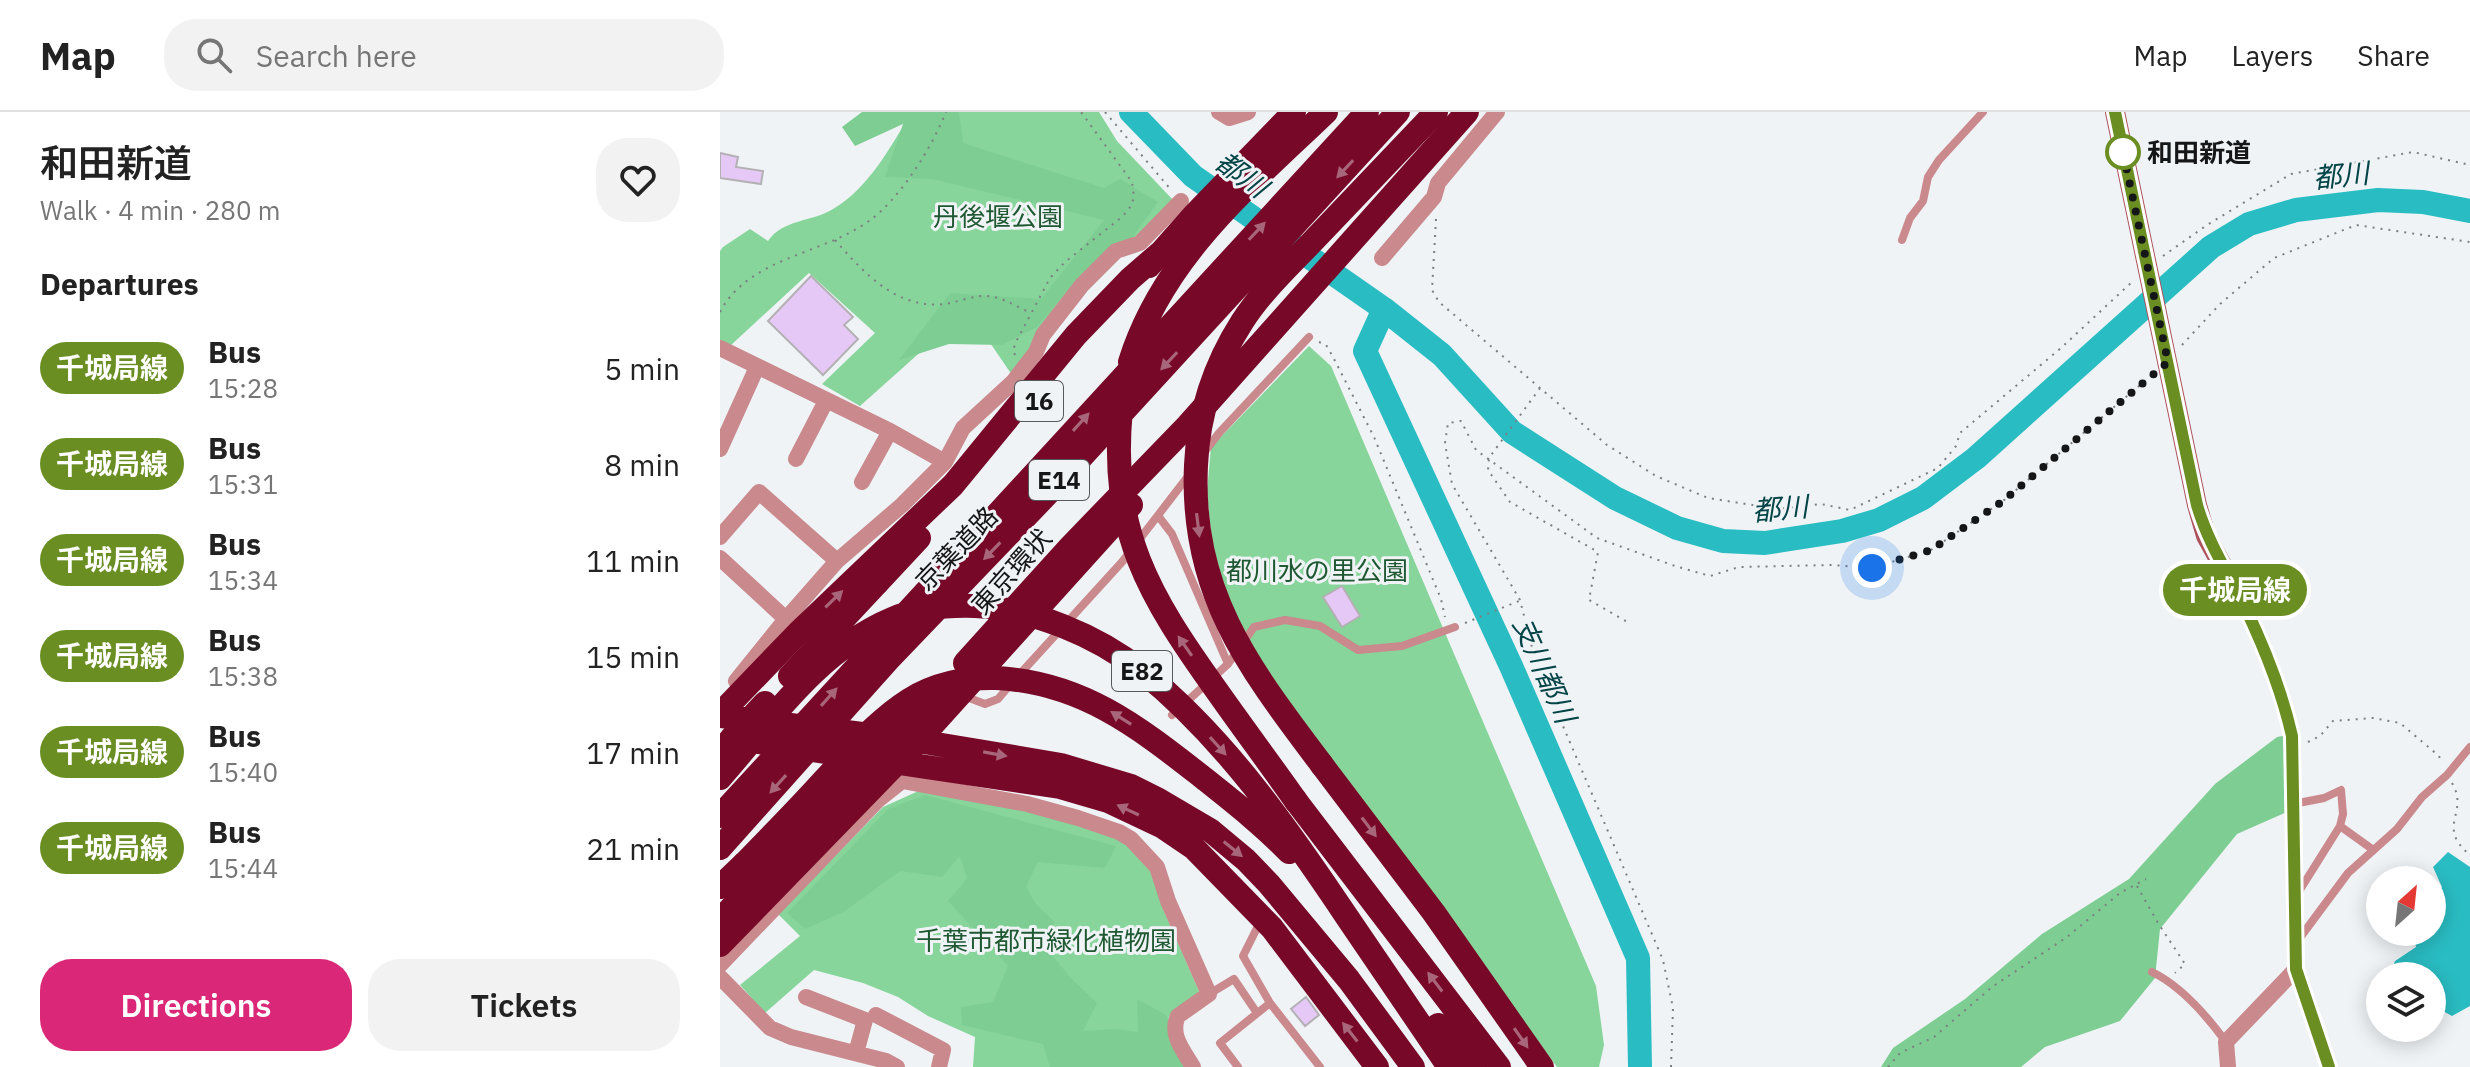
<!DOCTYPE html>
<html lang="en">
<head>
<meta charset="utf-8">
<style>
	:root { --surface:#fff; --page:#f2f2f2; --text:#222; --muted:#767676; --line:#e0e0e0; --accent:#db2777 }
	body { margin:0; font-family:"IBM Plex Sans","Noto Sans JP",sans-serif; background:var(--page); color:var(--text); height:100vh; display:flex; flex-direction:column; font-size:30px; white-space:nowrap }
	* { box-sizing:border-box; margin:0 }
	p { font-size:26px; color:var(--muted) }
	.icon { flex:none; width:44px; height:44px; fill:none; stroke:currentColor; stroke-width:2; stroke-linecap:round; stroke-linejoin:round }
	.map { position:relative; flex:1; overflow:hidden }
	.panel { display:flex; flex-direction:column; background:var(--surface); width:720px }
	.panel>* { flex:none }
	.badge { padding:0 16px; border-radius:26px; font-size:28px; line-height:52px }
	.needle { width:52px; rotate:27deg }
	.fabs { position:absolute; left:1646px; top:754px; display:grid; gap:16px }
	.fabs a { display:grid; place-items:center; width:80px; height:80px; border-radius:50%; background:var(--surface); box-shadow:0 4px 20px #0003; font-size:40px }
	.you { position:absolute; width:40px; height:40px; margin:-20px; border:6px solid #fff; border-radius:50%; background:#1a73e8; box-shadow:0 0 0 12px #1a73e833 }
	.map>.badge { position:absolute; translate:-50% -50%; box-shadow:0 0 0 4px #fff }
	h2 { padding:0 40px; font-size:30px; line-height:72px }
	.round { display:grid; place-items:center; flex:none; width:84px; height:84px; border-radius:32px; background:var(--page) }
	.overview { display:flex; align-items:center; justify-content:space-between; height:136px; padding:0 40px }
	h1 { font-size:38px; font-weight:600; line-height:60px }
	.button { display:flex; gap:16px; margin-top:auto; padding:16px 40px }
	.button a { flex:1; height:92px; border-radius:32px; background:var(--accent); color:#fff; font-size:32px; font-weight:600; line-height:92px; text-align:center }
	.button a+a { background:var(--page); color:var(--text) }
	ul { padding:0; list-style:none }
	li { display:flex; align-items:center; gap:24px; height:96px; padding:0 40px }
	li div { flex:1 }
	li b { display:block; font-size:30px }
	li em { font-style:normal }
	li .badge { min-width:88px; font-weight:700; text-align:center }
	header { display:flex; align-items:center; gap:48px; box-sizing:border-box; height:112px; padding:0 40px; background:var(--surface); border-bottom:2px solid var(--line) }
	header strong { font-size:38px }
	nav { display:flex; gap:44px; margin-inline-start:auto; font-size:28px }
	.search { width:560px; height:72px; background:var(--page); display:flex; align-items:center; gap:20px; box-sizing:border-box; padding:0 28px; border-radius:32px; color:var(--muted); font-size:30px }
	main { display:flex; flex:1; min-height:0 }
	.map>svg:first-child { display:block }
	.green { fill:#87d59b }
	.forest { fill:#7ece93 }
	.water { fill:#29bdc3 }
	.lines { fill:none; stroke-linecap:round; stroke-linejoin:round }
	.river { stroke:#29bdc3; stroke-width:24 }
	.building { fill:#e6c8f6; stroke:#b3b1b4; stroke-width:2 }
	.path { stroke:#7c7e80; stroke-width:2; stroke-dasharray:2 6; stroke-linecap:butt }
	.lane { stroke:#c9898d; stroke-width:8 }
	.street { stroke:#c9898d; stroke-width:16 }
	.secondary { stroke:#ae535e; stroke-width:20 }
	.highway { stroke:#780827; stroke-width:24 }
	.highway-bridge { stroke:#780827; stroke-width:24 }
	.oneway { fill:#a8667a }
	.line-casing { stroke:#fff; stroke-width:18 }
	.line { stroke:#6b8e23; stroke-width:12 }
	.walk { stroke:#151617; stroke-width:8; stroke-dasharray:0 14.4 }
	.stop-dot { fill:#fff; stroke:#6b8e23; stroke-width:4 }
	.labels { text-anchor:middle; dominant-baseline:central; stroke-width:6; stroke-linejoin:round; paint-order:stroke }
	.shield { fill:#eff3f6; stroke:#56585a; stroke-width:2 }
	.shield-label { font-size:24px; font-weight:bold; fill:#151617 }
	.stop-label { font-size:26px; font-weight:bold; fill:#151617; stroke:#eff3f6; text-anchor:start }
	.park-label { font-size:26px; fill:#1f5932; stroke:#eff3f6 }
	.street-label { font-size:26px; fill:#151617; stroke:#eff3f6 }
	.water-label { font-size:28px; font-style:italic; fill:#034447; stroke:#eff3f6 }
</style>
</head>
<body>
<header>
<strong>Map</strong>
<div class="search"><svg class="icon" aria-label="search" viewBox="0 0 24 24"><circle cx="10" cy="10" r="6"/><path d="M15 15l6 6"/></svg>Search here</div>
<nav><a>Map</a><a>Layers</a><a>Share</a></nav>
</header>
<main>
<section class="panel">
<div class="overview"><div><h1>和田新道</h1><p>Walk · 4 min · 280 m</p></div><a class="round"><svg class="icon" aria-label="heart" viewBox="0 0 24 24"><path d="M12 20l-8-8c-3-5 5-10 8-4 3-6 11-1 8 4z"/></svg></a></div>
<h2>Departures</h2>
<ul>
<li><span class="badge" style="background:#6b8e23;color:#fff">千城局線</span><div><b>Bus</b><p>15:28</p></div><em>5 min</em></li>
<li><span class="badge" style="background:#6b8e23;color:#fff">千城局線</span><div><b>Bus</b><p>15:31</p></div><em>8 min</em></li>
<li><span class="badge" style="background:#6b8e23;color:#fff">千城局線</span><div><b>Bus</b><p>15:34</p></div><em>11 min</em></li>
<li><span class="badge" style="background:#6b8e23;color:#fff">千城局線</span><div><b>Bus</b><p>15:38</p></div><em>15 min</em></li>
<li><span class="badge" style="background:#6b8e23;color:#fff">千城局線</span><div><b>Bus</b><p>15:40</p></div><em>17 min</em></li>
<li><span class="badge" style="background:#6b8e23;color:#fff">千城局線</span><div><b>Bus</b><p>15:44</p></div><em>21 min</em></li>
</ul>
<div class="button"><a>Directions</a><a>Tickets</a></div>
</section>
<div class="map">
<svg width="1750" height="955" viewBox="0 0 1750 955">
	<rect width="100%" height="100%" fill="#eff3f6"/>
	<path class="green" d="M192 0H379L397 29 454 89 413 129 402 132 292 263 262 219 243 202 140 294 102 272 155 221 89 161 10 234 0 229V139L3 135 30 117 48 129C63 107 92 110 113 97 150 75 170 35 192 0Z
		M589 234 611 254 876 874 884 933 879 955H837L543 555 513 501 493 442 487 380 491 335Z
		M203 677 326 703 392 722 409 734 432 761 443 797 479 879 476 884 449 904 447 920 465 955H253L255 925 208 904 178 885 143 871 94 858 45 901 20 873 80 824 58 802 163 695Z"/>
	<path class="forest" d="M142 0H239L243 31 384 76 400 67 438 90 413 125 363 160 317 215 282 233 229 232 179 248 230 181 321 187 384 108 212 67 165 65 183 12 135 34 122 15Z
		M1578 621 1569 699 1517 722 1440 817 1435 866 1400 909 1325 935 1301 955H1161L1173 936 1245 887 1322 822 1409 767 1495 672 1557 625Z
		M205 683 396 734 385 756 318 750 306 775 316 792 334 809 330 841 351 866 377 891 363 919 397 917 418 920 417 887 446 903 473 955H330L323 932 242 913 241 895 273 890 288 854 228 789 247 766 240 744 222 765 180 759 125 799 85 817 67 801 168 697Z"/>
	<path class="water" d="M1728 740 1750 755V894L1732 904 1712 893V864H1670L1675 849 1696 835 1693 820H1712V789L1722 775 1713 755Z"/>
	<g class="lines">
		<path class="river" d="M411 0 473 64 664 197 722 243 792 320 895 386 957 416 1003 429 1045 431 1122 419 1159 408 1203 386 1256 346 1491 135 1529 112 1576 98 1658 88 1703 90 1750 99
			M664 197 645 239 791 554 918 846 920 955"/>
	</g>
	<path class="building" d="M0 41 18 45 16 55 43 59 41 72 0 66Z
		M91 164 133 205 124 213 138 227 103 263 48 209Z
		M622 474 640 504 622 515 603 485Z
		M586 885 599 903 585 914 571 897Z"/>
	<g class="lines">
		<path class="path" d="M385 0 452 79
			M716 107 712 178 719 190 887 333 936 364 988 386 1058 397 1101 392 1130 398 1218 356 1236 334 1240 321 1341 236 1413 169
			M115 128C145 162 176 197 225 192 237 190 249 185 262 184 279 183 293 193 309 200
			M1443 144 1487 113 1571 62 1693 40 1750 53
			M0 200C29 145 102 143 149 109 180 87 212 35 226 0
			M599 230 606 233 612 243 654 325 721 487 725 505
			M1462 233 1500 192 1554 146 1636 113 1750 130
			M295 243 293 238 297 228 330 166 345 150 402 105 411 94 414 85 412 70 361 0
			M820 276 769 346 768 358 790 390 878 440 869 488 911 512
			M745 511 799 489
			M1588 630 1600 624 1613 609 1653 606 1680 611 1719 644 1722 651
			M1732 671C1750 701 1715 714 1750 743
			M1417 774 1438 811 1465 852 1455 861
			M951 955 953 896 943 848 816 551 800 488 732 372 725 331 728 311 741 309 756 338 877 426 955 454 990 464 1019 455 1112 453 1152 456 1211 438 1283 389 1432 263
			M1168 955 1180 941 1214 925 1272 875 1347 825 1400 781 1426 767"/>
		<path class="lane" d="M1182 128 1190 106 1203 89 1208 65 1219 48 1263 0
			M483 342 499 321 589 225
			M439 405 452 422 508 552
			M299 563 402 450 469 363
			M244 584 265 592 278 587 290 573
			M452 603 508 552 534 515 565 508 600 514 638 538 682 534 735 515
			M1573 692 1604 686 1621 678 1623 702 1620 714 1578 781
			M1620 714 1652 737
			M1579 827 1628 761 1677 717 1702 685 1727 663 1750 635
			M1432 860C1461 874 1487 904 1506 930
			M489 882 514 867 537 901
			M550 891 600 955
			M518 955 500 931 550 891 523 844 540 810"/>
		<path class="street" d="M499 0 509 6 528 0
			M662 146 714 85 718 71 777 0
			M0 236 170 319 225 350
			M0 337 37 255
			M76 347 106 289
			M142 370 170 319
			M0 425 39 380 117 449
			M0 446 66 507
			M1524 493C1544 536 1561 578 1572 624L1576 857 1609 955
			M22 578 16 569 66 507 117 449 182 393 225 350 243 316 293 270 316 240 323 223 362 173 396 139 420 131 461 89
			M0 853 158 688 182 669 307 692 358 706 399 720 411 727 437 755 448 789 489 882 458 904C449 923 464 939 473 955
			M0 865 50 916 71 925 166 949 177 955
			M86 885 145 908 136 941
			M156 903 223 938 219 955
			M1508 955 1506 930 1576 857"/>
		<path class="secondary" d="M1395 0 1477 393 1486 424 1524 493"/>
		<path class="highway" d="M429 154 475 102 574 0
			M157 471 199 426
			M245 551 350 435 468 313 747 0
			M0 602 78 521 233 373 356 223 410 167 440 141
			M0 604 198 629 341 653 411 674 439 688 490 718 526 748 549 772 629 868 693 955
			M12 626 340 675 388 689 443 715 474 736 552 816 657 955
			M602 653 714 801 822 955
			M576 689 779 955
			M0 775 25 751
			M0 833 198 629 411 393"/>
		<path class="highway-bridge" d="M410 250C443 144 529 74 606 0
			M401 297C389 419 429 484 497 579 523 616 550 652 576 689
			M70 564 157 471
			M0 639 45 591
			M602 653C529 556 470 481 476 353 478 302 495 252 522 210 542 179 569 154 594 128 635 85 675 43 716 0
			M0 666C50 609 100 537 172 507 198 496 226 493 255 494 313 497 376 523 422 559 505 626 568 717 627 805 661 855 695 905 729 955
			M0 704 647 0
			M0 736 168 548 334 375 678 0
			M25 751C52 723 79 696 105 667 132 639 156 609 189 588 214 572 247 565 276 566 361 570 417 614 481 664 511 688 542 712 569 740
			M0 808 218 579
			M718 913 752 955"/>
	</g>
	<defs><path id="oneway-solid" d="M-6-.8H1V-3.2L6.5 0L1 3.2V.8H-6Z" transform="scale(2)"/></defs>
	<g class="oneway">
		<use href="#oneway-solid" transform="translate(625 57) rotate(133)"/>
		<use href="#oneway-solid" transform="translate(537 119) rotate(-47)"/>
		<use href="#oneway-solid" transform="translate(449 249) rotate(133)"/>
		<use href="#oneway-solid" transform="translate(361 310) rotate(-48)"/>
		<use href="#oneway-solid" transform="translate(478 413) rotate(83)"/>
		<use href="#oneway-solid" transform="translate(272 439) rotate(134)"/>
		<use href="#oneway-solid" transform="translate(114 487) rotate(-44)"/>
		<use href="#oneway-solid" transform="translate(465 534) rotate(-125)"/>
		<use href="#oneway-solid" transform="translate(109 585) rotate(-48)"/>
		<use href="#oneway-solid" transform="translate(401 606) rotate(-148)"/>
		<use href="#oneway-solid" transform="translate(498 634) rotate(48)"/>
		<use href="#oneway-solid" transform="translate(275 642) rotate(10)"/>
		<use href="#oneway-solid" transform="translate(58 672) rotate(132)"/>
		<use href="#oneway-solid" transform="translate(408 698) rotate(-155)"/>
		<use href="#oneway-solid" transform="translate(649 715) rotate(53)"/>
		<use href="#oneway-solid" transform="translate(513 737) rotate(39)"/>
		<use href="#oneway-solid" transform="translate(715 870) rotate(-127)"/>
		<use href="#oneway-solid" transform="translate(630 920) rotate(-128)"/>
		<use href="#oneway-solid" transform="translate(801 926) rotate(55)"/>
	</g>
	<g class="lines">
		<g class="line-casing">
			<path id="line" d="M1395 0 1477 393C1488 431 1508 461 1525 495 1545 537 1562 579 1572 624L1576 857 1609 955"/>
		</g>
		<use href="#line" class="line"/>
		<path class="walk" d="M1152 456 1211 438 1283 389 1448 250 1403 40"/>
	</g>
	<circle class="stop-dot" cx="1403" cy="40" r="16"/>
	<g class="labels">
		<g class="shield">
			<rect x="295" y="269" width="48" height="40" rx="6"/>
			<rect x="309" y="348" width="60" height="40" rx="6"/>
			<rect x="392" y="539" width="60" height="40" rx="6"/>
		</g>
		<g class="shield-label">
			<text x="319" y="289">16</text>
			<text x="339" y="368">E14</text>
			<text x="422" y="559">E82</text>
		</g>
		<g class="stop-label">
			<text x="1427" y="40">和田新道</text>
		</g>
		<g class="park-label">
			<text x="278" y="104">丹後堰公園</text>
			<text x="597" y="458">都川水の里公園</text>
			<text x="326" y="828">千葉市都市緑化植物園</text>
		</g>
		<g class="street-label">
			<text transform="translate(236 436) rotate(-46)">京葉道路</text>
			<text transform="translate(291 459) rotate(-48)">東京環状</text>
		</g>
		<g class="water-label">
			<text transform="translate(522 62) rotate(36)">都川</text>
			<text transform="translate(1621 63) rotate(-6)">都川</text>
			<text transform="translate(1060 396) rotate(-5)">都川</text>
			<text transform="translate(825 558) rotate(66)">支川都川</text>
		</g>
	</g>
</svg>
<div class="fabs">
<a><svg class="needle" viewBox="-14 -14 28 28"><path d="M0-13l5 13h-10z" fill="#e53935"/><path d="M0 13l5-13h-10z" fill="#767676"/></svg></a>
<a><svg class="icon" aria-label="layers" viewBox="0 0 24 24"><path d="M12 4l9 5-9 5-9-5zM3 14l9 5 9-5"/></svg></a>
</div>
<div class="you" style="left:1152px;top:456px"></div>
<b class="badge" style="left:1515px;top:478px;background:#6b8e23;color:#fff">千城局線</b>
</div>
</main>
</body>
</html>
